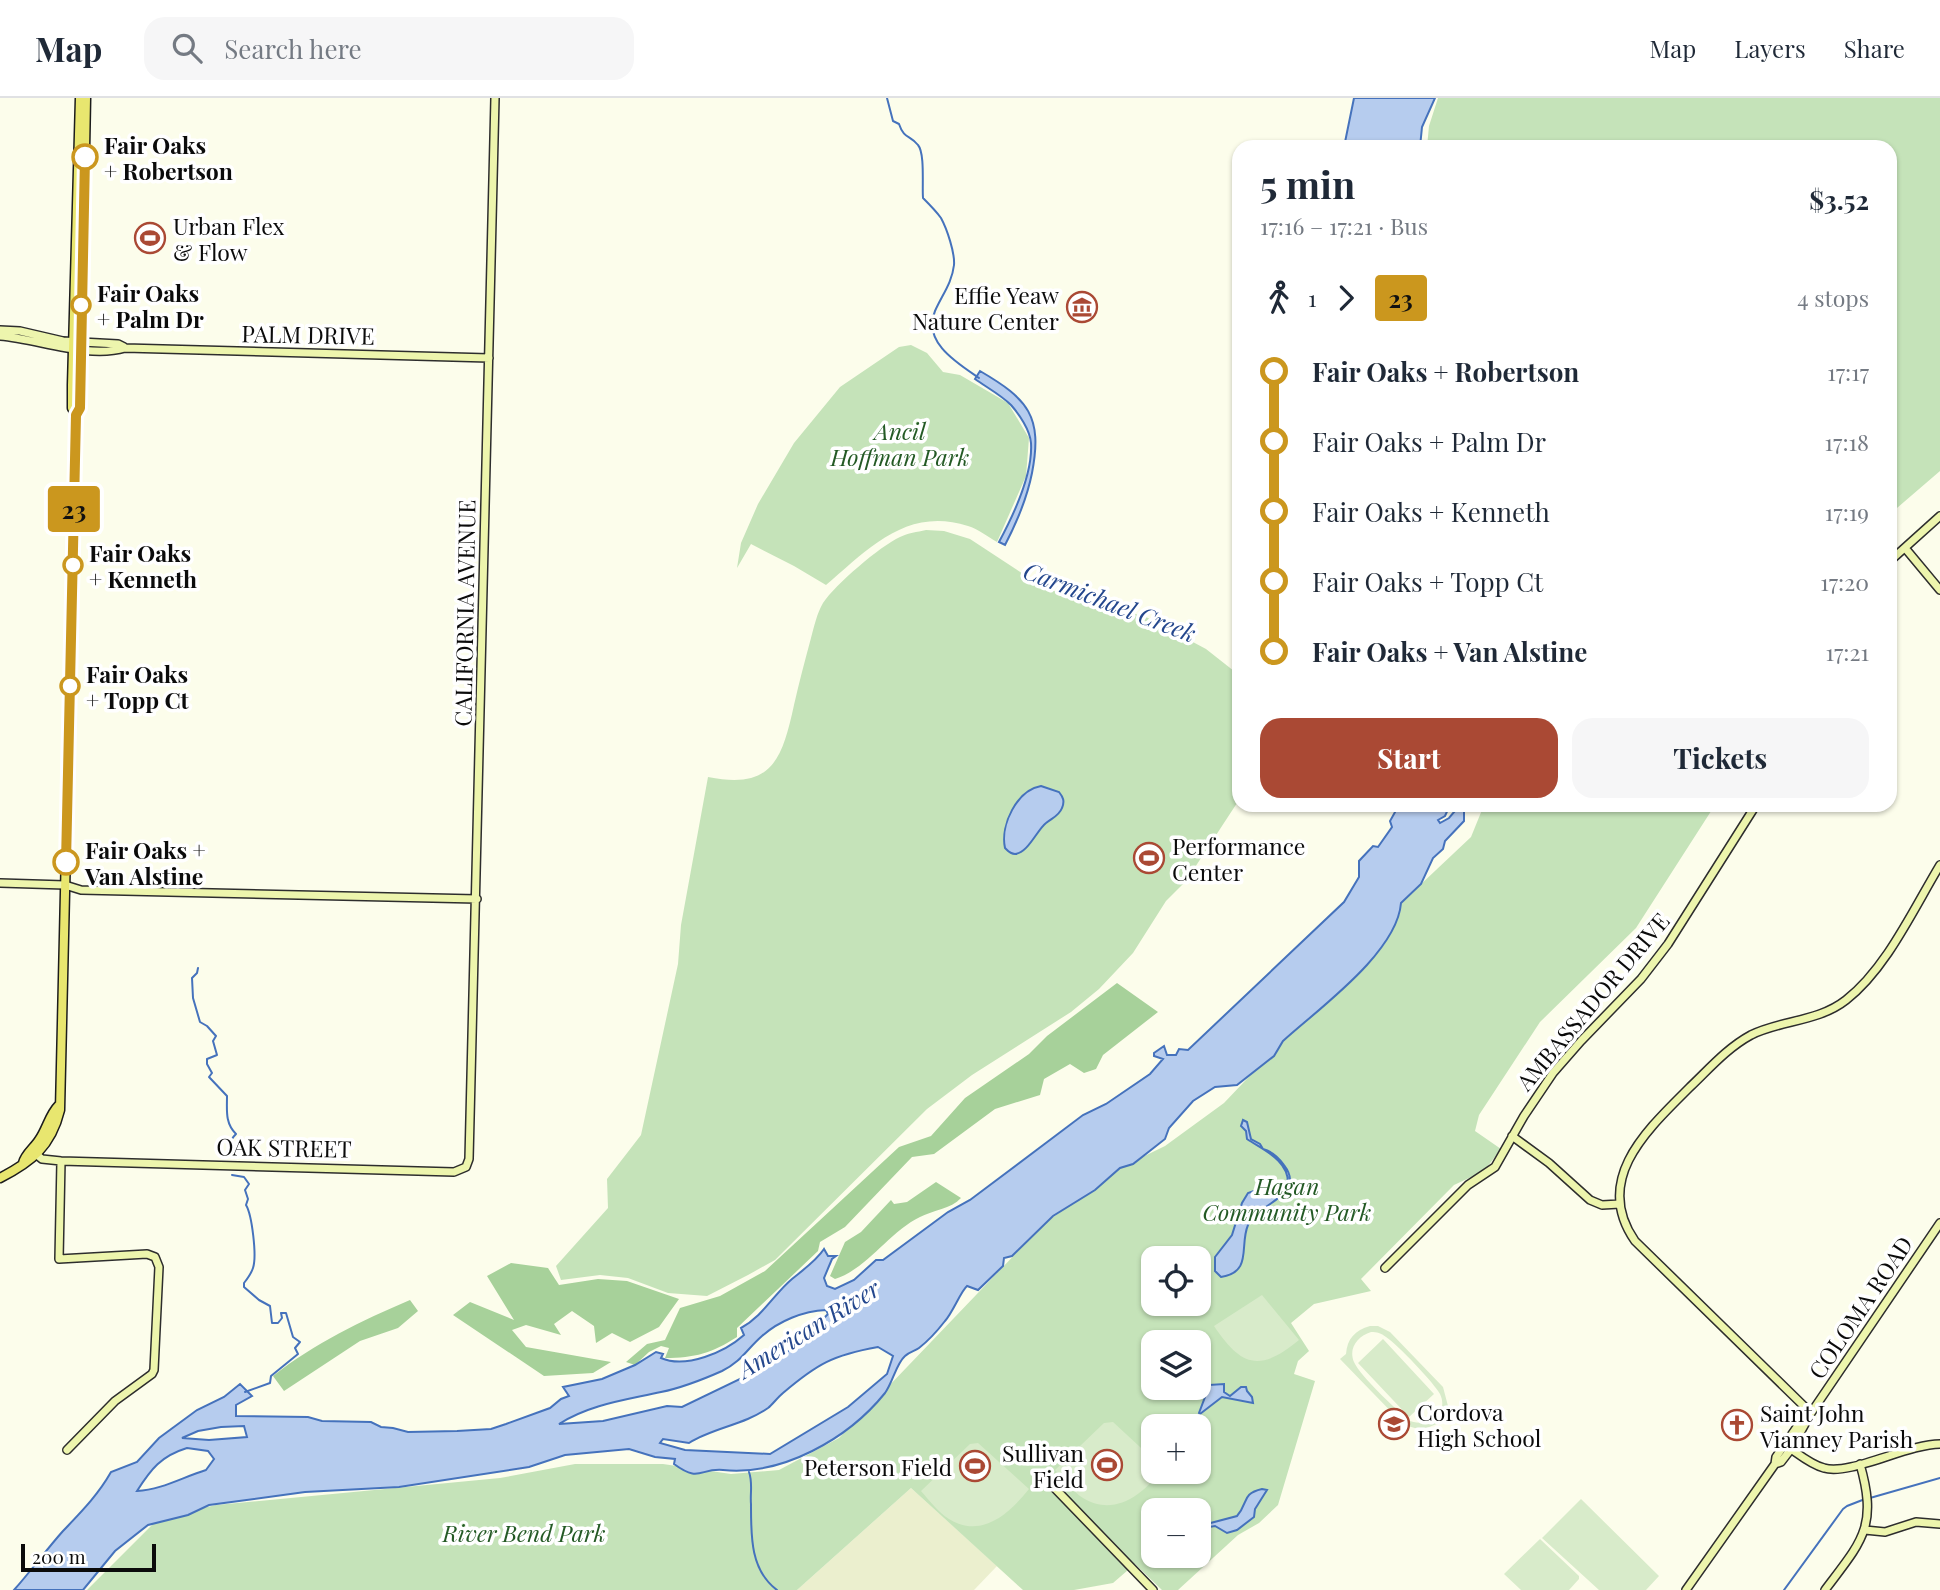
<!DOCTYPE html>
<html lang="en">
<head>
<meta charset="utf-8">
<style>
	:root { --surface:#fff; --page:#f6f6f7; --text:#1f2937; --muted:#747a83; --line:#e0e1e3; --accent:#aa4934 }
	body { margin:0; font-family:"Playfair Display",serif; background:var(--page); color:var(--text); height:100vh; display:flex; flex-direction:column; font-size:26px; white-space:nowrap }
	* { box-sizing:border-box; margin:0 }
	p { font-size:23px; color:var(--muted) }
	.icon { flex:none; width:38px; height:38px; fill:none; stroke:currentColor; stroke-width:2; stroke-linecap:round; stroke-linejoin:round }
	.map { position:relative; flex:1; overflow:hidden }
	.sheet { position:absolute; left:1232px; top:42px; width:665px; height:672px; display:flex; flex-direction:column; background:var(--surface); border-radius:21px; box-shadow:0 2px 5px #0004 }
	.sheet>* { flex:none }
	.badge { padding:0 14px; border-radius:5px; font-size:24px; line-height:46px }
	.fabs { position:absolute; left:1141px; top:1148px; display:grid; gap:14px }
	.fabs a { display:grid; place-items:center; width:70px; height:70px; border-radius:14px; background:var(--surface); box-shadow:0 2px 5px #0004; font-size:35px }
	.scale { position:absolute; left:21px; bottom:18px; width:135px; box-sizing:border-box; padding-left:7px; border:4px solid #0b0b0b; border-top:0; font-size:19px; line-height:24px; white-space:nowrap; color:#0b0b0b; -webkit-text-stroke:5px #fff; paint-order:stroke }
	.map>.badge { position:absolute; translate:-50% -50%; box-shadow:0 0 0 4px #fff }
	.legs { display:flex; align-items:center; gap:10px; height:77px; padding:0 28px; font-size:23px }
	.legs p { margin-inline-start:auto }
	.headline { display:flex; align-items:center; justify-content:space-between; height:119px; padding:0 28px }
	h1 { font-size:38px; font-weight:700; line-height:52px }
	.cta { display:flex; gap:14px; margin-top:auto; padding:14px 28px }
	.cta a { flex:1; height:80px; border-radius:21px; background:var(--accent); color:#fff; font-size:28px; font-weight:700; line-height:80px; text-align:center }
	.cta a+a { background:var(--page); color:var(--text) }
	ul { padding:0 28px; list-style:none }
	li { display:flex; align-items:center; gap:24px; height:70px; font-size:26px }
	li i { display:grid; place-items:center; width:10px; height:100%; margin:0 9px; background:currentColor }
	li i::after { content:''; width:18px; height:18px; margin:-9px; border:5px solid; border-radius:50%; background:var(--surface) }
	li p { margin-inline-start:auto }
	li:first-child i { background:linear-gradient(#0000 50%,currentColor 0) }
	li:last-child i { background:linear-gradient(currentColor 50%,#0000 0) }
	header { display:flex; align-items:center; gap:42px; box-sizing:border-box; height:98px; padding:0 35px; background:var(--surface); border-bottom:2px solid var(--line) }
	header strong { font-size:33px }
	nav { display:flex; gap:38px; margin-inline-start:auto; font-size:24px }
	.search { width:490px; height:63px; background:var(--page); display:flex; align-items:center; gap:18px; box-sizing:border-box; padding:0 24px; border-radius:21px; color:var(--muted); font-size:26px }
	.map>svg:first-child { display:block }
	.farmland { fill:#ebefce }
	.green { fill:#c5e3b9; fill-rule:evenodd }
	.forest { fill:#a7d19a }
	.pitch { fill:#d8ebca; fill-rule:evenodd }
	.water { fill:#b6ccee; stroke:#4572bc; stroke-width:2; fill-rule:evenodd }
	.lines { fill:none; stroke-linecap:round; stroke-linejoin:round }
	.stream { stroke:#4572bc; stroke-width:2 }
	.secondary-casing { stroke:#2d2d2d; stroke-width:10 }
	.primary-casing { stroke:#1c1c1c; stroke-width:11 }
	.secondary { stroke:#edf5ad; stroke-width:7 }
	.primary { stroke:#e8e66f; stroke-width:8 }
	.line-1-casing { stroke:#fff; stroke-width:16 }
	.line-1 { stroke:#cb971e; stroke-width:10 }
	.stop-1-dot { fill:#fff; stroke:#cb971e; stroke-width:3.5 }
	.labels { text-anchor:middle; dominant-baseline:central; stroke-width:7; stroke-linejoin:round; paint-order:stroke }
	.stop-label { font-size:23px; font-weight:bold; fill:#0b0b0b; stroke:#fff; text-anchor:start }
	.poi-label { font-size:23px; fill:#0b0b0b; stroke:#fff; text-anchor:start }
	.street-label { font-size:23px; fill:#0b0b0b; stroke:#fff }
	.park-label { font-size:23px; font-style:italic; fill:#245a25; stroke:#fff }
	.water-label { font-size:24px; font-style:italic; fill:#24478d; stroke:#fff }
</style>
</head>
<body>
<header>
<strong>Map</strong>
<div class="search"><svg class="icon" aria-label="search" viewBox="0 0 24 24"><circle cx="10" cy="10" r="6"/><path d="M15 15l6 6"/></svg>Search here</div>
<nav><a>Map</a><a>Layers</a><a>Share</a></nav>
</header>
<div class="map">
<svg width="1940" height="1492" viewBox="0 0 1940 1492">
	<rect width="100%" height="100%" fill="#fcfdeb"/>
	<path class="farmland" d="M911 1390 997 1468 974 1492H797Z"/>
	<path class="green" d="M1438 0H1940V373L1890 416V49H1427L1429 28Z
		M911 247 927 255 943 274 960 277 1008 305 1029 340 1026 378 997 444C988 439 978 431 968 428 907 408 868 451 826 487L794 468 751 446 737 470 741 445 758 406 794 345 840 289 899 249Z
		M926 432 944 433 970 441 1037 485 1054 493 1146 519 1206 551 1239 577V702L1186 783 1166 803 1133 855 1099 891 1071 914 972 977 927 1011 775 1162 748 1177 707 1198 668 1195 628 1180 600 1177 561 1182 556 1168 608 1110 607 1081 641 1037 678 866 681 827 708 679C772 692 782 662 794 607 799 585 805 562 811 540 814 529 817 515 823 505 835 487 880 448 900 439 908 435 917 434 926 432Z
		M1484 707H1715L1636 830 1540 924 1479 1017 1475 1033 1501 1051 1484 1073 1454 1087 1361 1181 1371 1193 1314 1206 1291 1225 1309 1253 1298 1263 1294 1276 1315 1283 1278 1407 1259 1425 1238 1437 1178 1492H1162L1135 1466 1113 1485 1074 1492H1023L911 1390 797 1492H87L159 1420 216 1407 500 1380 575 1366H663L731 1376 779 1372 839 1340 1045 1125 1120 1070 1165 1048 1224 1005 1283 943 1363 872 1384 847 1400 815 1401 805 1471 739ZM1153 1160H1199V1206H1153ZM1153 1244H1199V1290H1153ZM1153 1328H1199V1374H1153ZM1153 1412H1199V1458H1153Z"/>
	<path class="forest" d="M1117 885 1158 914 1103 957 1096 971 1084 975 1070 966 1044 981 1040 997 995 1011 934 1056 912 1059 845 1129 820 1144 818 1153 737 1230V1239C712 1255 695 1260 665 1260L669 1250 661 1248 649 1254 635 1267 626 1264 647 1246 665 1242 680 1210 720 1198 765 1173 899 1049 931 1038 965 1000 1029 956 1047 938Z
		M936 1084 961 1100C951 1111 933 1112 920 1119 889 1134 867 1171 835 1181L830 1178 845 1144 861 1134 891 1102 894 1106 907 1104Z
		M511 1165 548 1170 559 1187 598 1181 627 1183 679 1201 659 1229 630 1244 612 1235 596 1245 594 1228 572 1213 554 1226 561 1237 526 1227 512 1232 526 1249 611 1264 593 1275 544 1278 453 1217 470 1204 514 1222 487 1178Z
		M410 1202 418 1213 398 1230 360 1243 284 1293 273 1278C315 1245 361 1223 410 1202Z"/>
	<path class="pitch" d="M1262 1197 1299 1242C1259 1275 1241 1268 1214 1228Z
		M1370 1228H1378L1390 1234 1443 1289 1448 1308 1439 1325 1422 1332 1404 1327 1340 1261 1346 1256C1347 1241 1355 1232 1370 1228ZM1371 1234C1377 1234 1381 1235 1386 1239 1397 1246 1435 1286 1440 1296 1450 1317 1425 1331 1408 1322 1395 1310 1360 1278 1354 1264 1348 1250 1358 1238 1371 1234Z
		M1383 1241 1434 1296 1409 1319 1358 1265Z
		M1113 1324 1153 1361V1374H1160C1142 1397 1114 1419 1083 1400 1073 1394 1064 1381 1055 1372L1104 1325Z
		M978 1345 1029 1391C1009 1416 981 1441 949 1421 938 1414 929 1402 921 1393L970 1346Z
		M1581 1401 1659 1478 1646 1492H1599L1542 1440Z
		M1540 1441 1579 1478V1481L1569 1492H1521L1504 1476Z"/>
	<path class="water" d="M1354 0H1435L1422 29 1420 49H1344Z
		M980 273C1028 301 1043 318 1032 375 1027 400 1017 424 1005 447L999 444C1013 418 1033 376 1031 345 1030 332 1019 316 1011 307 1001 297 986 289 975 281Z
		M1041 688 1059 694C1063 699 1065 703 1062 710 1059 718 1052 720 1046 725 1037 732 1028 755 1015 756 1010 756 1008 753 1005 750 1000 727 1017 692 1041 688Z
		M1399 707H1450L1445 718 1438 722 1440 725 1449 720 1460 707H1469L1464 713V723L1445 743 1443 751 1433 760 1421 786 1401 805C1397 855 1318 911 1283 943L1274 958 1237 987 1215 989 1193 1003 1169 1030 1165 1041 1133 1066 1120 1070 1095 1092 1053 1118 1012 1158 1004 1160 1003 1168 978 1192 967 1188C961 1193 953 1214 945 1223 938 1232 928 1243 919 1250 915 1253 909 1254 905 1258 896 1266 893 1284 885 1295 848 1341 782 1378 723 1372 699 1370 700 1385 674 1366L675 1361 655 1359 629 1351 565 1357 529 1369 399 1389 305 1394 209 1407 188 1417 148 1427 115 1453 83 1492H14C31 1473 46 1452 63 1433 81 1414 98 1397 111 1374L137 1364 159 1340 197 1312 224 1299 240 1286 252 1298 236 1307V1318L308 1319 322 1323 371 1324 381 1329 393 1330 408 1334 457 1333 491 1331 506 1326 550 1310 561 1301 569 1298 563 1289 602 1281 635 1267 656 1254 663 1256 661 1260C686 1271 725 1254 744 1237L741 1230C763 1218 774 1196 792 1181 803 1172 816 1163 824 1151L828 1158H836L832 1161 824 1180 827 1188 835 1191 854 1182 876 1162H883L948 1114 970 1102 1083 1017 1106 1006 1150 976 1163 961 1154 958V955L1164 948 1167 957H1176L1179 951 1188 952 1344 804 1359 779V763L1373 748 1378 749 1392 729 1390 723ZM826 1212 828 1216 798 1246 769 1267 682 1309 667 1308 603 1323 559 1326C591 1306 626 1302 661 1294 681 1290 704 1281 722 1273 741 1264 747 1251 762 1238 779 1223 803 1213 826 1212ZM878 1249 893 1258 887 1276 848 1309 770 1356 685 1352 660 1345 663 1341 689 1345C712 1330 744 1327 768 1310 773 1306 777 1300 783 1295 817 1266 833 1257 878 1249ZM221 1329 244 1328 247 1339 209 1342 182 1340 198 1333ZM187 1350 208 1353 214 1361 206 1372C183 1379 161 1392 137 1393 151 1371 161 1358 187 1350Z
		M1243 1022 1247 1024 1251 1041 1260 1046 1263 1051C1271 1053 1279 1060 1284 1067 1307 1097 1258 1105 1248 1127 1239 1148 1253 1174 1221 1179L1215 1173V1159L1232 1137 1242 1105 1248 1095 1262 1090 1277 1095 1288 1086C1289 1062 1263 1052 1247 1041L1246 1033 1241 1028Z
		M1201 1275 1209 1287 1224 1286V1294L1230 1298 1241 1289H1246L1247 1293 1252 1299 1253 1305 1222 1299 1200 1316 1199 1315 1205 1299 1199 1286V1276Z
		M1262 1391 1267 1392 1255 1411 1254 1419 1237 1432 1227 1435 1215 1428 1209 1429V1439L1199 1446V1426L1203 1427 1237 1418C1249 1404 1241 1396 1262 1391Z"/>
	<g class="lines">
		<path class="stream" d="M887 0 893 23 899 26C904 41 910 37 918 47 925 55 922 88 923 100 929 106 936 113 941 120 947 131 955 155 954 167 952 185 942 197 935 213 922 244 957 265 979 280
			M198 870 197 875 192 880 193 900 200 924 207 928 216 938 213 943 217 957 207 961V966L212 975 209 979 227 998C227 1013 225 1025 236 1036 228 1044 228 1049 232 1059
			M232 1077 244 1079 249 1086 245 1092 248 1101 246 1107C252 1117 257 1158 253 1170 251 1176 248 1180 244 1185V1189L259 1202 270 1208 272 1225H278L282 1220 281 1215H286L293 1239 300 1244 295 1250 298 1256 271 1278 270 1285 245 1294
			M749 1374C753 1385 750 1395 751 1406 751 1437 750 1472 777 1492
			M1870 1400 1940 1380
			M1784 1492 1843 1411 1847 1408 1865 1401"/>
		<g class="secondary-casing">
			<path id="secondary" d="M0 232 20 233 63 243 118 246 124 249
				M0 238C38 241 88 261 125 250L489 260
				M1905 450 1940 492
				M1890 463 1940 418
				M0 785 65 787 81 792 477 801
				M1512 1038 1549 1065 1590 1102 1602 1107 1620 1106
				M37 1057 42 1061 61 1063 454 1074 466 1069 469 1061 495 0
				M61 1063 59 1161 147 1156 155 1159 159 1169 154 1272 152 1276 115 1303 67 1352
				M1385 1170 1468 1087 1495 1069 1524 1018 1553 975 1581 943 1641 881 1668 846 1756 707
				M1811 1315 1635 1143C1592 1081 1648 1031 1690 989 1709 971 1727 950 1751 937 1781 922 1818 924 1846 902 1886 871 1913 812 1940 767
				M1791 1351C1801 1358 1812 1367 1824 1370 1849 1378 1908 1346 1940 1346
				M1775 1366 1776 1359 1806 1316 1811 1315
				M1042 1377 1153 1492
				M1865 1432 1885 1434 1916 1424 1940 1426
				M1686 1492 1775 1366 1781 1364 1791 1351 1811 1315 1940 1125
				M1825 1492C1862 1443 1878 1429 1860 1366"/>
		</g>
		<g class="primary-casing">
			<path id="primary" d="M76 317 72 310V287L80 0
				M23 1065C25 1056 34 1050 39 1042 47 1031 49 1017 59 1007
				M0 1080C31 1064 51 1049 60 1012L76 317 80 310 86 0"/>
		</g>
		<use href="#secondary" class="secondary"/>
		<use href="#primary" class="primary"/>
	</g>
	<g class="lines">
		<g class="line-1-casing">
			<path id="line-1" d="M66 764 76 317 80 310 85 59"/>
		</g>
		<use href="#line-1" class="line-1"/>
	</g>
	<defs>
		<g id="stadium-ring" transform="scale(1.575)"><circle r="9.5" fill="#fff" stroke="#aa4934" stroke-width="1.5"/><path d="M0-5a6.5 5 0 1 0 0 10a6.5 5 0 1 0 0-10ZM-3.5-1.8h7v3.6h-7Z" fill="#aa4934"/></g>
		<g id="museum-ring" transform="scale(1.575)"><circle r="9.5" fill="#fff" stroke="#aa4934" stroke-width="1.5"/><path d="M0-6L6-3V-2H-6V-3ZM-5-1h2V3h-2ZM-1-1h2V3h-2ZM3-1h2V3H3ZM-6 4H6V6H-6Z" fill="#aa4934"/></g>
		<g id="school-ring" transform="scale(1.575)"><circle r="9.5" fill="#fff" stroke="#aa4934" stroke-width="1.5"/><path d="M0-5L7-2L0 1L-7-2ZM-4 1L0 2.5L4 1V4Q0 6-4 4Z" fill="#aa4934"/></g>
		<g id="church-ring" transform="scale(1.575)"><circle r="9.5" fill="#fff" stroke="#aa4934" stroke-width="1.5"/><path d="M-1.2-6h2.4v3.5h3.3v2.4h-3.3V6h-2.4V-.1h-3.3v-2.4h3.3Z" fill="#aa4934"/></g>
	</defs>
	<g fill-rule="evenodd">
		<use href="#stadium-ring" x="150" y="140"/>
		<use href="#museum-ring" x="1082" y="209"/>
		<use href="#stadium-ring" x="1149" y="760"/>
		<use href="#school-ring" x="1394" y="1326"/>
		<use href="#church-ring" x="1737" y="1327"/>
		<use href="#stadium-ring" x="1107" y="1367"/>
		<use href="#stadium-ring" x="975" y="1368"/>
	</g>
	<g class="stop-1-dot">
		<circle cx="85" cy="59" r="12"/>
		<circle cx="81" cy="207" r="9"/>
		<circle cx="73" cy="467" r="9"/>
		<circle cx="70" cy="588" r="9"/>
		<circle cx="66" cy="764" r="12"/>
	</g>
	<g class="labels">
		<g class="stop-label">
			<text x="104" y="46">Fair Oaks<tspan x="104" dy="26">+ Robertson</tspan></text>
			<text x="97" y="194">Fair Oaks<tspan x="97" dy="26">+ Palm Dr</tspan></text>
			<text x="89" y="454">Fair Oaks<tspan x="89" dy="26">+ Kenneth</tspan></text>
			<text x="86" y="575">Fair Oaks<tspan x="86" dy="26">+ Topp Ct</tspan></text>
			<text x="85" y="751">Fair Oaks +<tspan x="85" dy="26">Van Alstine</tspan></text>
		</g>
		<g class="poi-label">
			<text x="173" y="127">Urban Flex<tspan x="173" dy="26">&amp; Flow</tspan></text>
			<text x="1059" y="196" text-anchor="end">Effie Yeaw<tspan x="1059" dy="26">Nature Center</tspan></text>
			<text x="1172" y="747">Performance<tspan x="1172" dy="26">Center</tspan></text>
			<text x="1417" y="1313">Cordova<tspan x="1417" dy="26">High School</tspan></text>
			<text x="1760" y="1314">Saint John<tspan x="1760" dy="26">Vianney Parish</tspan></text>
			<text x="1084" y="1354" text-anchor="end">Sullivan<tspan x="1084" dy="26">Field</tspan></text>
			<text x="952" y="1368" text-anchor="end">Peterson Field</text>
		</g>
		<g class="street-label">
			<text transform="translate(308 236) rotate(1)">PALM DRIVE</text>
			<text transform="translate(464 515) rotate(-89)">CALIFORNIA AVENUE</text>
			<text transform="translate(1592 903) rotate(-50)">AMBASSADOR DRIVE</text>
			<text transform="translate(284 1049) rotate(1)">OAK STREET</text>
			<text transform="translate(1860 1209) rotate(-56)">COLOMA ROAD</text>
		</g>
		<g class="park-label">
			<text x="900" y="332">Ancil<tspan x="900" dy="26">Hoffman Park</tspan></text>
			<text x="1287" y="1087">Hagan<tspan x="1287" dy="26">Community Park</tspan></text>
			<text x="524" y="1434">River Bend Park</text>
		</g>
		<g class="water-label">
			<text transform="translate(1110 503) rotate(21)">Carmichael Creek</text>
			<text transform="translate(808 1230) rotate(-32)">American River</text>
		</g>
	</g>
</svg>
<div class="fabs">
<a><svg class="icon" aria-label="locate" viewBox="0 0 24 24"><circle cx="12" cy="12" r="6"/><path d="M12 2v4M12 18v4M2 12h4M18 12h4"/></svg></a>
<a><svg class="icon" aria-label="layers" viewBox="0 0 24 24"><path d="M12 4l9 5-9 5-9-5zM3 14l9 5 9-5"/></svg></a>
<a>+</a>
<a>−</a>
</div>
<div class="scale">200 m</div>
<b class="badge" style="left:74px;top:411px;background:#cb971e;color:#111">23</b>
<section class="sheet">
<div class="headline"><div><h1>5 min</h1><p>17:16 – 17:21 · Bus</p></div><b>$3.52</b></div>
<div class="legs"><svg class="icon" aria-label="walk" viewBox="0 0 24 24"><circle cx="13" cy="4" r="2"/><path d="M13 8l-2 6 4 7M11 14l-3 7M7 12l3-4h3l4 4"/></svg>1<svg class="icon" aria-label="forward" viewBox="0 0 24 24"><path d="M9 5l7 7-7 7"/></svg><b class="badge" style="background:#cb971e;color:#111">23</b><p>4 stops</p></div>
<ul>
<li><i style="color:#cb971e"></i><b>Fair Oaks + Robertson</b><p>17:17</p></li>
<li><i style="color:#cb971e"></i><span>Fair Oaks + Palm Dr</span><p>17:18</p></li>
<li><i style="color:#cb971e"></i><span>Fair Oaks + Kenneth</span><p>17:19</p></li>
<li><i style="color:#cb971e"></i><span>Fair Oaks + Topp Ct</span><p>17:20</p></li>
<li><i style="color:#cb971e"></i><b>Fair Oaks + Van Alstine</b><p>17:21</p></li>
</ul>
<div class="cta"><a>Start</a><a>Tickets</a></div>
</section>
</div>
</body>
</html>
